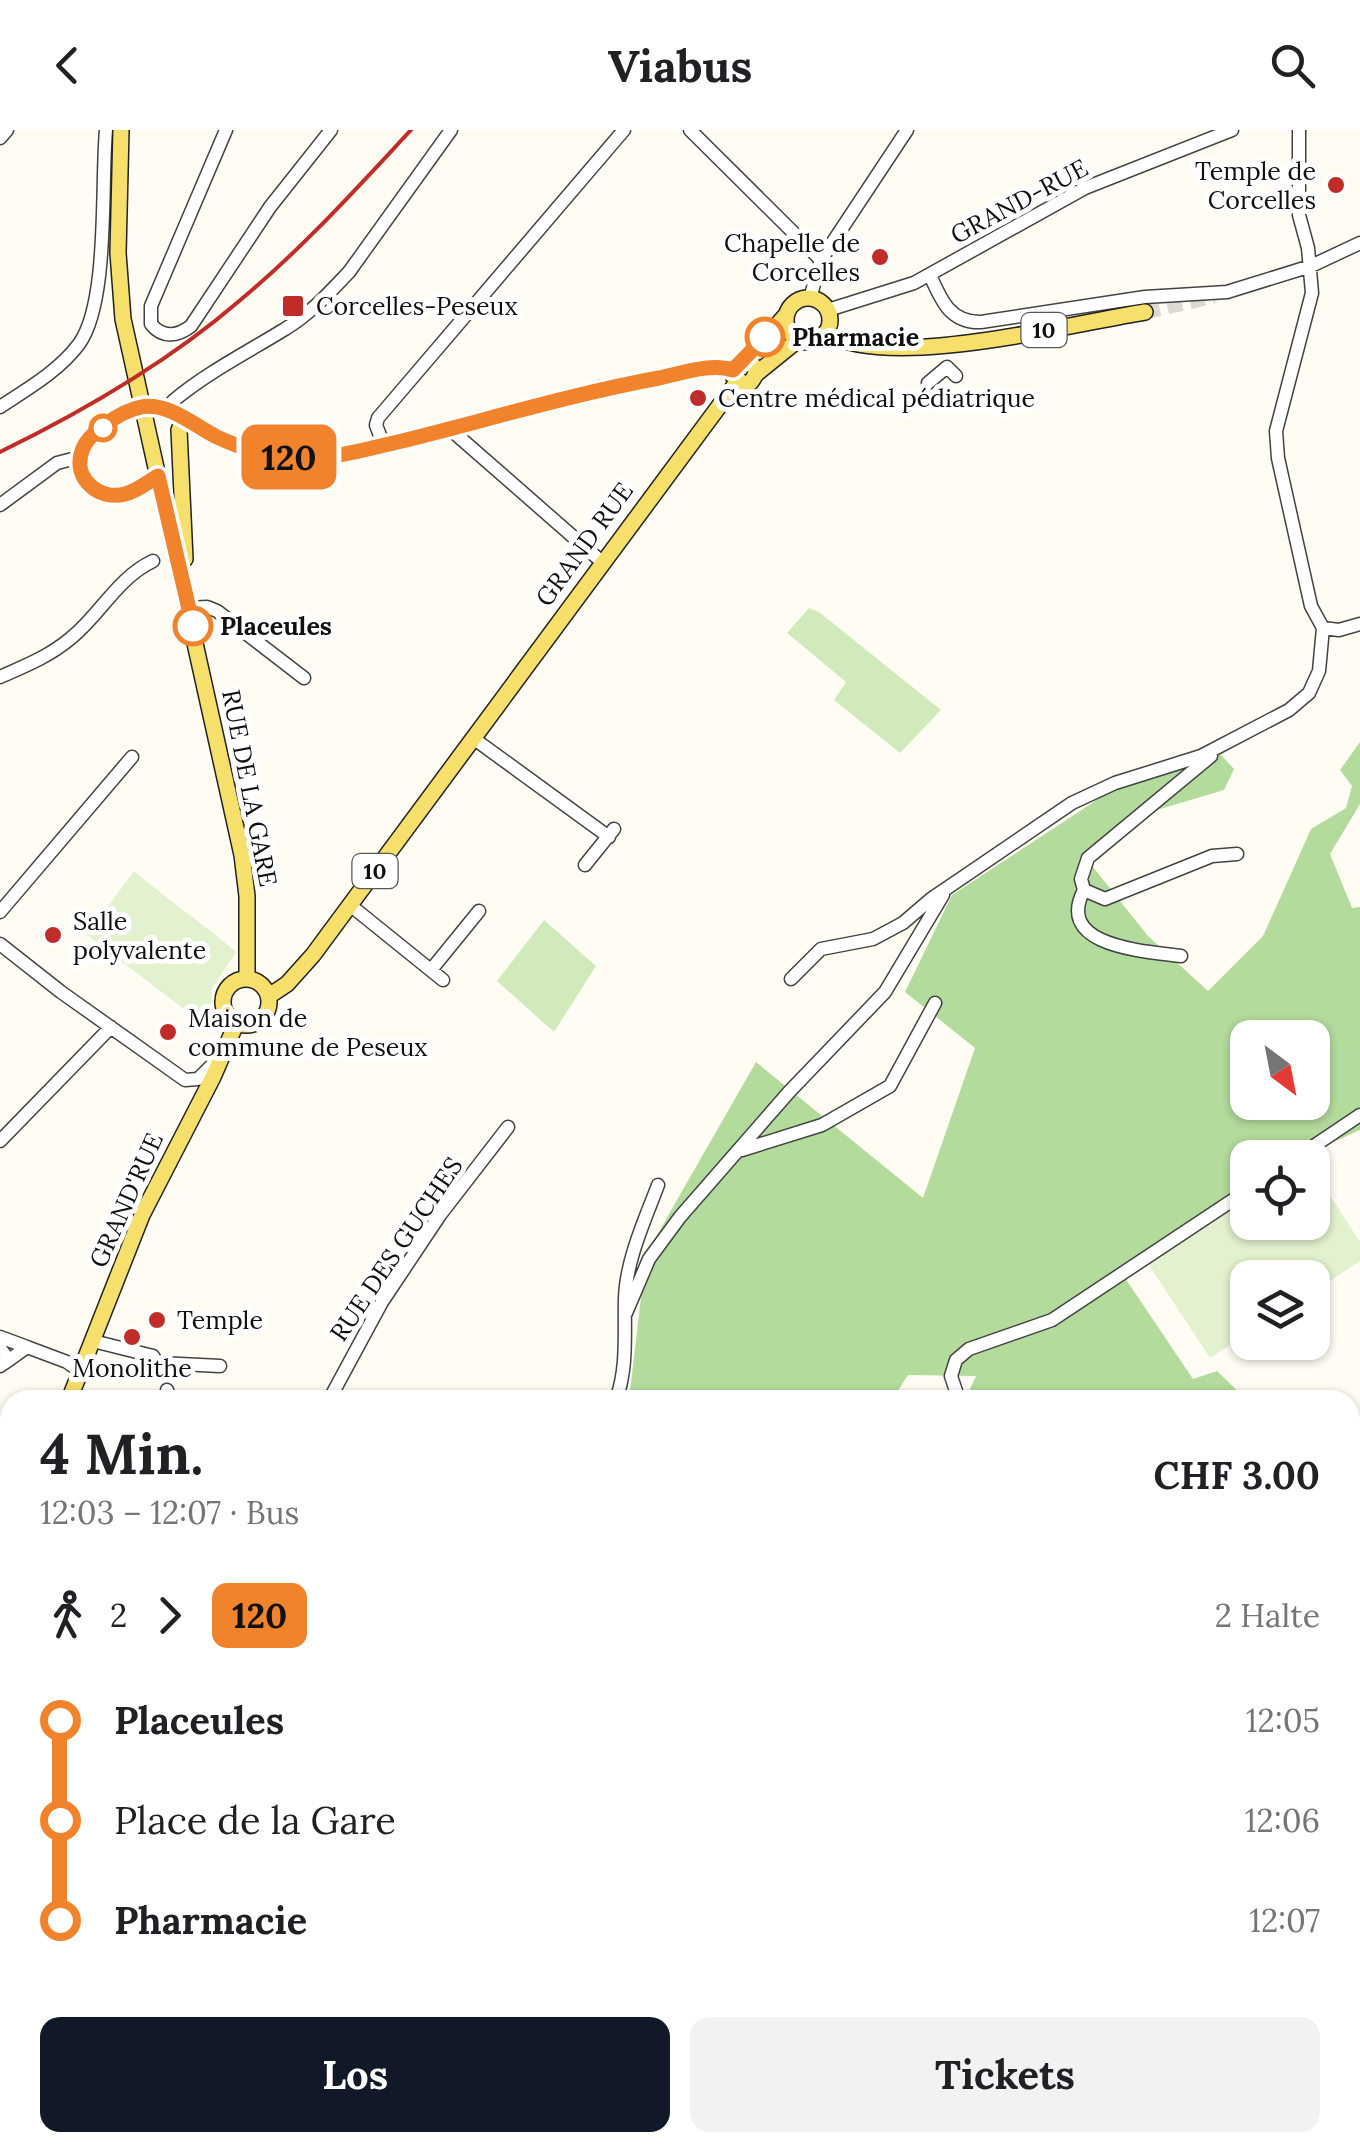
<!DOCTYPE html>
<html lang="de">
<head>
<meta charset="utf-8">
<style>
	:root { --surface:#fff; --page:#f2f2f2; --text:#202124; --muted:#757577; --accent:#111827 }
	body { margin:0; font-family:Lora,serif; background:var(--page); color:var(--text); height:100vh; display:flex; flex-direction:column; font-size:38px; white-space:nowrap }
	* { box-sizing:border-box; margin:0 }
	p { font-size:32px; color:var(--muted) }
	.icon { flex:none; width:55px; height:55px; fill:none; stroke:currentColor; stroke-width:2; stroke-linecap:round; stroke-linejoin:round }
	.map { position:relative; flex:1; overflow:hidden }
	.drawer { position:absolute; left:0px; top:1260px; width:1360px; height:762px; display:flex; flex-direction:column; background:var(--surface); border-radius:30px 30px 0 0; box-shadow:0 2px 8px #0004 }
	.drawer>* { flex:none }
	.badge { padding:0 20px; border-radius:15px; font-size:35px; line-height:65px }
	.needle { width:65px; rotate:148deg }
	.buttons { position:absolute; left:1230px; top:890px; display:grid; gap:20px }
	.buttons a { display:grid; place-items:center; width:100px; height:100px; border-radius:20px; background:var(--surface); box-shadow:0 2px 8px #0004; font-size:50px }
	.map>.badge { position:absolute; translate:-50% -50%; box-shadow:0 0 0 5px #fff }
	.legs { display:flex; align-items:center; gap:15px; height:110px; padding:0 40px; font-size:32px }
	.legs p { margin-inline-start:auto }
	.summary { display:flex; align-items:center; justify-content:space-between; height:170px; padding:0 40px }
	h1 { font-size:55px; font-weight:800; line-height:75px }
	.cta { display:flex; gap:20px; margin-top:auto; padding:20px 40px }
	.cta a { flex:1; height:115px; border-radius:20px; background:var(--accent); color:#fff; font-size:40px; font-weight:800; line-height:115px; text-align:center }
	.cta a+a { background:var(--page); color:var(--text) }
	ul { padding:0 40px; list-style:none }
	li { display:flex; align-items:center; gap:35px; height:100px; font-size:38px }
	li i { display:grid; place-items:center; width:15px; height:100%; margin:0 12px; background:currentColor }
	li i::after { content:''; width:25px; height:25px; margin:-12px; border:8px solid; border-radius:50%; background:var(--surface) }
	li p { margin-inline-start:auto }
	li:first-child i { background:linear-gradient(#0000 50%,currentColor 0) }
	li:last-child i { background:linear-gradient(currentColor 50%,#0000 0) }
	header { display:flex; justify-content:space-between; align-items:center; height:130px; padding:0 40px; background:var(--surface); font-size:45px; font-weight:800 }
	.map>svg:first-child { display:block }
	.green { fill:#d1eabc }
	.forest { fill:#b3db9c; fill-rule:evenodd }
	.pitch { fill:#e2f1ce }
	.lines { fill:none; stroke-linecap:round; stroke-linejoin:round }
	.major-tunnel { stroke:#dbd9d1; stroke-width:15; stroke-dasharray:15 8; stroke-linecap:butt }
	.minor-casing { stroke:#434343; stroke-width:15 }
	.major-casing { stroke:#212121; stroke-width:18 }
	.minor { stroke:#fff; stroke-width:12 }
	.major { stroke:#f7df6b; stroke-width:15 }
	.rail { stroke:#c02c28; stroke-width:4 }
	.major-bridge-casing { stroke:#212121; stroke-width:18; stroke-linecap:butt }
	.major-bridge { stroke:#f7df6b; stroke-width:15 }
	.line-1-casing { stroke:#fff; stroke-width:22 }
	.line-1 { stroke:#f1832c; stroke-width:15 }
	.poi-dot { fill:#c02c28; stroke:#fff; stroke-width:4 }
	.stop-1-dot { fill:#fff; stroke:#f1832c; stroke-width:5 }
	.labels { text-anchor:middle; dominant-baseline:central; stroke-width:10; stroke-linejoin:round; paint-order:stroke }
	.shield { fill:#fff; stroke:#585858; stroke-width:2.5 }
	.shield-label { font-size:22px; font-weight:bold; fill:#101010 }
	.poi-label { font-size:25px; fill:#101010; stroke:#fff; text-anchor:start }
	.street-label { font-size:25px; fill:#101010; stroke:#fff }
	.stop-label { font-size:25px; font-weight:bold; fill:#101010; stroke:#fff; text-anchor:start }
</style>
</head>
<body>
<header><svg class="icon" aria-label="back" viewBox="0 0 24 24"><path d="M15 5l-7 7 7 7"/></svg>Viabus<svg class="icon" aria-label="search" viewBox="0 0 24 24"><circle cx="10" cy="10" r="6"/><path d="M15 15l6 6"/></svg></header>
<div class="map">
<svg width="1360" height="2022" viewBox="0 0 1360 2022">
	<rect width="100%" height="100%" fill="#fffdf3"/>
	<path class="green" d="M809 478 819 482 941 580 900 623 834 570 846 552 787 503Z
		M544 790 596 836 554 902 497 851Z"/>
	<path class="forest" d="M1360 612V674L1330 724 1352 778 1360 777V1000L1301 1027 1248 1028 1247 1063 1123 1145 1193 1249 1217 1241 1247 1270H965L976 1246 908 1245 892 1270H629L646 1124 756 932 923 1068 975 918 905 862 952 765 1115 658 1220 624 1234 639 1224 660 1140 685 1089 732 1148 806 1208 861 1263 806 1311 699 1346 678 1352 656 1340 640ZM1248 908H1312V972H1248Z
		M1360 1705V2022H1012L1000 2013 1350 2012V1717Z"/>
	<path class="pitch" d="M134 741C167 769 202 793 236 822L212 858 210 899 87 805Z
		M1313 1039 1360 1112V1131L1313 1162 1312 1148H1248L1247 1204 1210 1228 1147 1132 1247 1067 1248 1092H1312Z"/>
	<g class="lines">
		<path class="major-tunnel" d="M1145 182 1214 166"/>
		<g class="minor-casing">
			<path id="minor" d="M226 0 151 176V194C163 209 178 206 191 196L270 77 331 0
				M690 0 821 130
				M1299 0V85L1308 118 1312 163 1276 301 1278 328 1311 476 1323 498
				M0 8 7 0
				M930 145C941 170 950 193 981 192L1145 167 1227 162 1311 136 1360 113
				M810 168 821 130 907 0
				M828 180 914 153 1085 58 1232 0
				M928 253 947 237 956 246
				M0 277C27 259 59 241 79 214 109 173 101 54 106 0
				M172 283 173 271C208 242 246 223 285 199 309 185 329 163 349 142L451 0
				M451 300 602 432
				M384 316 376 295 378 288 624 0
				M0 375 57 333 80 327
				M189 478 207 477 217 481 304 548
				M1323 498 1339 500 1360 494
				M0 547C25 536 50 526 71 508 100 485 117 448 153 431
				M473 608 609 707
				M1211 626 1088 728 1081 749 1084 760 1105 769 1212 726 1237 724
				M585 735 614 699
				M1084 760C1054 817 1145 821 1181 826
				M350 775 443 850
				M0 782 132 627
				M0 814 61 862 185 950 198 949 219 928
				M431 840 479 781
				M791 849 821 819 873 809 903 793 931 769 1072 673 1115 653 1201 626 1289 580 1309 563 1319 541 1323 498
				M0 1011 111 897
				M742 1020 822 995 890 956 935 873
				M1296 1028 1360 985
				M626 1183 649 1129 680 1087 789 962 885 862 943 765
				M0 1207 27 1217 9 1230
				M93 1211 153 1226 162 1241
				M27 1217 67 1232 81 1242
				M0 1218 9 1230 0 1236
				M160 1233 220 1236
				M167 1260 170 1270
				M329 1270 382 1172 440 1085 508 997
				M616 1270C628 1237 624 1203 625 1169 626 1130 645 1090 658 1055
				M959 1270 951 1246 956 1230 969 1219 1052 1190 1248 1060
				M0 1557 10 1567
				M4 1703 10 1700
				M0 1996 10 1988
				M708 2012 711 2022
				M226 2022 235 2012
				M852 2022 875 2012"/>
		</g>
		<g class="major-casing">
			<path id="major" d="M121 0 118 123 123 189 242 725 247 766V849
				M786 190a22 22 0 1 1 44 0a22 22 0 1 1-44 0Z
				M825 203C891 241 1069 194 1145 182
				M745 231 755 237 756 244 751 252 744 254 733 246 735 236 745 231 786 185
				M756 244 798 210
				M151 277 160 278 241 317 283 327 319 328 451 300 602 258 708 238 733 239
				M127 282C113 291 93 301 84 316 69 343 96 371 124 365 136 362 148 352 159 346
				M184 289 179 300 185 429
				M223 872a23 23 0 1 1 46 0a23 23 0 1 1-46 0Z
				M269 866 287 854 313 825 737 252
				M69 1270 142 1085 213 947 236 894
				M0 1423 10 1408"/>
		</g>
		<use href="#minor" class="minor"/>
		<use href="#major" class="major"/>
		<path class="rail" d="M0 322C84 281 167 233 238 172 301 120 355 60 411 0"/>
		<g class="major-bridge-casing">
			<path id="major-bridge" d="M127 282 151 277"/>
		</g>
		<use href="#major-bridge" class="major-bridge"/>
	</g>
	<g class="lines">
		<g class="line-1-casing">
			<path id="line-1" d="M193 496 158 346C148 352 137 361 125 364 100 371 72 349 82 321 88 302 122 281 141 277 168 272 195 296 217 307 249 322 285 331 320 328 348 325 375 317 402 311 487 290 572 264 659 248 682 243 710 233 733 240L765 207"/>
		</g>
		<use href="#line-1" class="line-1"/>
	</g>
	<g class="poi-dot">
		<circle cx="1336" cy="55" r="10"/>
		<circle cx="880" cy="127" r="10"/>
		<rect x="281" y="164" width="24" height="24" rx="5"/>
		<circle cx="698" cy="268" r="10"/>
		<circle cx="53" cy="805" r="10"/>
		<circle cx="168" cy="902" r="10"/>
		<circle cx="157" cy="1190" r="10"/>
		<circle cx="132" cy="1207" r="10"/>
	</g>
	<g class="stop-1-dot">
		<circle cx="765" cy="207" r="18"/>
		<circle cx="103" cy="298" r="12"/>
		<circle cx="193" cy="496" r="18"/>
	</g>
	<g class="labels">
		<g class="shield">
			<rect x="1021.5" y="183" width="45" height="34" rx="8"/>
			<rect x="352.5" y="724" width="45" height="34" rx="8"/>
		</g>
		<g class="shield-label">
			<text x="1044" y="200">10</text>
			<text x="375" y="741">10</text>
		</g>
		<g class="poi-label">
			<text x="1316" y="41" text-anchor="end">Temple de<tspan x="1316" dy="29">Corcelles</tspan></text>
			<text x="860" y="113" text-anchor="end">Chapelle de<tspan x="860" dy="29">Corcelles</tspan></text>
			<text x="316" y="176">Corcelles-Peseux</text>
			<text x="718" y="268">Centre médical pédiatrique</text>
			<text x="73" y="791">Salle<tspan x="73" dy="29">polyvalente</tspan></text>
			<text x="188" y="888">Maison de<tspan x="188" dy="29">commune de Peseux</tspan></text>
			<text x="177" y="1190">Temple</text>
			<text x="132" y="1238" text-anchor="middle">Monolithe</text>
		</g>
		<g class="street-label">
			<text transform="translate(1019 71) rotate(-28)">GRAND-RUE</text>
			<text transform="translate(584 414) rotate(-54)">GRAND RUE</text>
			<text transform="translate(250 658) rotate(79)">RUE DE LA GARE</text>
			<text transform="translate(126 1070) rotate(-66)">GRAND'RUE</text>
			<text transform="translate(396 1119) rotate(-56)">RUE DES GUCHES</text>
		</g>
		<g class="stop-label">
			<text x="792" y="207">Pharmacie</text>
			<text x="220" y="496">Placeules</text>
		</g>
	</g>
</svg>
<div class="buttons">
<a><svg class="needle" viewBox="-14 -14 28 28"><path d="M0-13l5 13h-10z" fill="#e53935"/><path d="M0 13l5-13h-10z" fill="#757577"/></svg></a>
<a><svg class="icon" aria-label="locate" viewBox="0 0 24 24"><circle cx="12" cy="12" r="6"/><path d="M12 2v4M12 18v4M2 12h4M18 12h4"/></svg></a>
<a><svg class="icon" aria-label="layers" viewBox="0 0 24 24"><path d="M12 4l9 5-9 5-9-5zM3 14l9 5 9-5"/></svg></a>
</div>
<b class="badge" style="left:289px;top:327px;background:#f1832c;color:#111">120</b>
<section class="drawer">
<div class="summary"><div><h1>4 Min.</h1><p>12:03 – 12:07 · Bus</p></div><b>CHF 3.00</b></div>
<div class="legs"><svg class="icon" aria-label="walk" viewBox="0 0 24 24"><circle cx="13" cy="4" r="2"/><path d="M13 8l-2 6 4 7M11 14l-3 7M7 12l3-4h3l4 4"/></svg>2<svg class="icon" aria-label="forward" viewBox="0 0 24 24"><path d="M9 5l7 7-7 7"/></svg><b class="badge" style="background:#f1832c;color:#111">120</b><p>2 Halte</p></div>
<ul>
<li><i style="color:#f1832c"></i><b>Placeules</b><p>12:05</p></li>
<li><i style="color:#f1832c"></i><span>Place de la Gare</span><p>12:06</p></li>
<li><i style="color:#f1832c"></i><b>Pharmacie</b><p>12:07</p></li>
</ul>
<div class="cta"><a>Los</a><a>Tickets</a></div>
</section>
</div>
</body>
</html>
